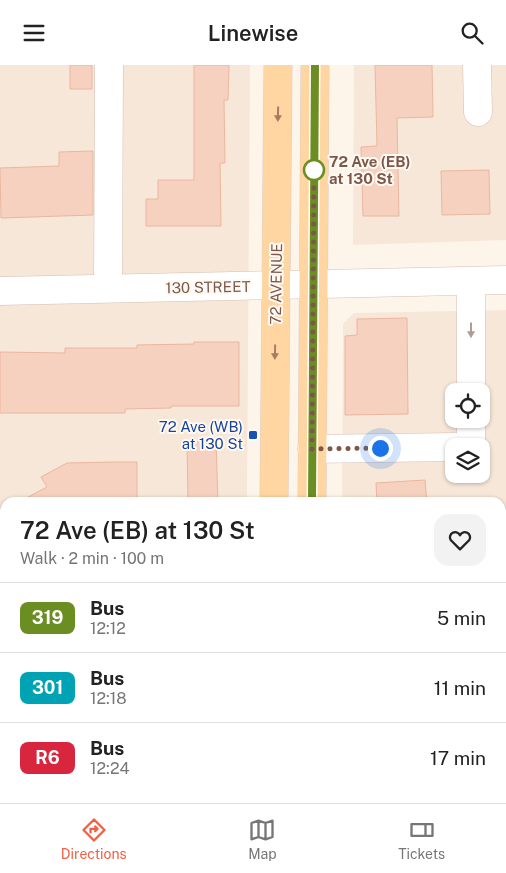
<!DOCTYPE html>
<html lang="en">
<head>
<meta charset="utf-8">
<style>
	:root { --surface:#fff; --page:#f2f2f2; --text:#222; --muted:#767676; --line:#e0e0e0; --accent:#f35f45 }
	body { margin:0; font-family:"Public Sans",sans-serif; background:var(--page); color:var(--text); height:100vh; display:flex; flex-direction:column; font-size:19px; white-space:nowrap }
	* { box-sizing:border-box; margin:0 }
	p { font-size:16px; color:var(--muted) }
	.icon { flex:none; width:28px; height:28px; fill:none; stroke:currentColor; stroke-width:2; stroke-linecap:round; stroke-linejoin:round }
	.map { position:relative; flex:1; overflow:hidden }
	.details { position:absolute; left:0px; top:432px; width:506px; height:306px; display:flex; flex-direction:column; background:var(--surface); border-radius:15px 15px 0 0; box-shadow:0 1px 4px #0004 }
	.details>* { flex:none }
	.badge { padding:0 10px; border-radius:8px; font-size:18px; line-height:32px }
	.buttons { position:absolute; left:445px; top:318px; display:grid; gap:10px }
	.buttons a { display:grid; place-items:center; width:45px; height:45px; border-radius:10px; background:var(--surface); box-shadow:0 1px 4px #0004; font-size:25px }
	.you { position:absolute; width:25px; height:25px; margin:-12px; border:4px solid #fff; border-radius:50%; background:#1a73e8; box-shadow:0 0 0 8px #1a73e833 }
	.map>.badge { position:absolute; translate:-50% -50%; box-shadow:0 0 0 2px #fff }
	.round { display:grid; place-items:center; flex:none; width:52px; height:52px; border-radius:15px; background:var(--page) }
	.summary { display:flex; align-items:center; justify-content:space-between; height:85px; padding:0 20px }
	h1 { font-size:24px; font-weight:600; line-height:38px }
	ul { padding:0; list-style:none }
	li { display:flex; align-items:center; gap:15px; height:70px; padding:0 20px; border-top:1px solid var(--line) }
	li div { flex:1 }
	li b { display:block; font-size:19px }
	li em { font-style:normal }
	li .badge { min-width:55px; font-weight:700; text-align:center }
	header { display:flex; justify-content:space-between; align-items:center; height:65px; padding:0 20px; background:var(--surface); font-size:22px; font-weight:600 }
	.tabs { display:flex; justify-content:space-around; align-items:center; height:70px; border-top:1px solid var(--line); background:var(--surface); font-size:14px; color:var(--muted) }
	.tabs a { display:grid; justify-items:center; gap:2px }
	.tabs .current { color:var(--accent) }
	.map>svg:first-child { display:block }
	.residential { fill:#f7e7d8; fill-rule:evenodd }
	.education { fill:#f2e6fb }
	.building { fill:#f7d1bf; stroke:#ebb69e }
	.lines { fill:none; stroke-linecap:round; stroke-linejoin:round }
	.minor-casing { stroke:#d5beb0; stroke-width:29 }
	.major-casing { stroke:#dbd0cc; stroke-width:29 }
	.minor { stroke:#fff; stroke-width:28 }
	.major { stroke:#ffd5a1; stroke-width:28 }
	.oneway { fill:#a47e63 }
	.oneway2 { fill:#b19b92 }
	.line-casing { stroke:#fff; stroke-width:11 }
	.line { stroke:#6b8e23; stroke-width:8 }
	.walk { stroke:#7d5849; stroke-width:5; stroke-dasharray:0 9 }
	.stop-dot { fill:#fff; stroke:#6b8e23; stroke-width:2.5 }
	.transit-dot { fill:#1a4fb4; stroke:#fff9f3; stroke-width:2 }
	.labels { text-anchor:middle; dominant-baseline:central; stroke-width:4; stroke-linejoin:round; paint-order:stroke }
	.stop-label { font-size:15px; font-weight:bold; fill:#7d5849; stroke:#fff9f3; text-anchor:start }
	.street-label { font-size:15px; fill:#7d5849; stroke:#fff9f3 }
	.transit-label { font-size:15px; fill:#164399; stroke:#fff9f3; text-anchor:end }
</style>
</head>
<body>
<header><svg class="icon" aria-label="menu" viewBox="0 0 24 24"><path d="M4 6h16M4 12h16M4 18h16"/></svg>Linewise<svg class="icon" aria-label="search" viewBox="0 0 24 24"><circle cx="10" cy="10" r="6"/><path d="M15 15l6 6"/></svg></header>
<div class="map">
<svg width="506" height="738" viewBox="0 0 506 738">
	<rect width="100%" height="100%" fill="#fef5ea"/>
	<path class="residential" d="M0 0H250L247 437 5 438V734H245V738H0Z
		M354 0H506V175L353 180Z
		M506 245V723H501V438H342L343 259 354 248ZM454 326H481V354H454ZM454 381H481V409H454Z"/>
	<path class="education" d="M501 723H506V738H335V734H501Z"/>
	<path class="building" d="M70 0H92V24H70Z
		M194 0H229L228 35H224L225 98H220L221 161H146V134H158V115H194Z
		M375 0H432L433 52 397 53 399 151H363L361 82 377 81Z
		M93 86V150L1 153 0 103 59 101V87Z
		M489 105 490 149 442 150 441 106Z
		M407 253 408 349 345 350V271L357 270V254Z
		M194 277H239V341H171V343L125 344V348H0V287L65 288V283H137V280L194 279Z
		M216 376 218 438H188L187 377Z
		M117 397H137V436L17 438 47 422 41 412 67 398Z
		M425 415 427 438H377L376 418Z"/>
	<g class="lines">
		<g class="minor-casing">
			<path id="minor" d="M477 0 478 47
				M471 216V326
				M108 223 109 0
				M0 226 506 215
				M471 354V381
				M312 384 454 382
				M0 524 5 527
				M505 570H506
				M113 738V734"/>
		</g>
		<g class="major-casing">
			<path id="major" d="M274 438 278 0
				M312 438 315 0
				M271 738V734
				M310 738V734"/>
		</g>
		<use href="#minor" class="minor"/>
		<use href="#major" class="major"/>
	</g>
	<defs><path id="oneway-solid" d="M-6-.8H1V-3.2L6.5 0L1 3.2V.8H-6Z" transform="scale(1.25)"/></defs>
	<g class="oneway">
		<use href="#oneway-solid" transform="translate(278 49) rotate(91)"/>
		<use href="#oneway-solid" transform="translate(275 287) rotate(91)"/>
	</g>
	<use class="oneway2" href="#oneway-solid" transform="translate(471 265) rotate(90)"/>
	<g class="lines">
		<g class="line-casing">
			<path id="line" d="M312 438 315 0"/>
		</g>
		<use href="#line" class="line"/>
		<path class="walk" d="M314 105 312 384 380 383"/>
	</g>
	<circle class="stop-dot" cx="314" cy="105" r="10"/>
	<rect class="transit-dot" x="248" y="365" width="10" height="10" rx="2.5"/>
	<g class="labels">
		<g class="stop-label">
			<text x="329" y="96">72 Ave (EB)<tspan x="329" dy="17">at 130 St</tspan></text>
		</g>
		<g class="street-label">
			<text transform="translate(276 219) rotate(-89)">72 AVENUE</text>
			<text transform="translate(208 222) rotate(-1)">130 STREET</text>
		</g>
		<g class="transit-label">
			<text x="243" y="361">72 Ave (WB)<tspan x="243" dy="17">at 130 St</tspan></text>
		</g>
	</g>
</svg>
<div class="buttons">
<a><svg class="icon" aria-label="locate" viewBox="0 0 24 24"><circle cx="12" cy="12" r="6"/><path d="M12 2v4M12 18v4M2 12h4M18 12h4"/></svg></a>
<a><svg class="icon" aria-label="layers" viewBox="0 0 24 24"><path d="M12 4l9 5-9 5-9-5zM3 14l9 5 9-5"/></svg></a>
</div>
<div class="you" style="left:380px;top:383px"></div>
<section class="details">
<div class="summary"><div><h1>72 Ave (EB) at 130 St</h1><p>Walk · 2 min · 100 m</p></div><a class="round"><svg class="icon" aria-label="heart" viewBox="0 0 24 24"><path d="M12 20l-8-8c-3-5 5-10 8-4 3-6 11-1 8 4z"/></svg></a></div>
<ul>
<li><span class="badge" style="background:#6b8e23;color:#fff">319</span><div><b>Bus</b><p>12:12</p></div><em>5 min</em></li>
<li><span class="badge" style="background:#00a3b4;color:#fff">301</span><div><b>Bus</b><p>12:18</p></div><em>11 min</em></li>
<li><span class="badge" style="background:#d7263d;color:#fff">R6</span><div><b>Bus</b><p>12:24</p></div><em>17 min</em></li>
</ul>
</section>
</div>
<nav class="tabs">
<a class="current"><svg class="icon" aria-label="directions" viewBox="0 0 24 24"><path d="M12 3l9 9-9 9-9-9zM9 14v-3h6M13 9l2 2-2 2"/></svg>Directions</a>
<a><svg class="icon" aria-label="map" viewBox="0 0 24 24"><path d="M3 6l6-2 6 2 6-2v14l-6 2-6-2-6 2zM9 4v14M15 6v14"/></svg>Map</a>
<a><svg class="icon" aria-label="tickets" viewBox="0 0 24 24"><path d="M3 7h18v10H3zM15 7v10"/></svg>Tickets</a>
</nav>
</body>
</html>
